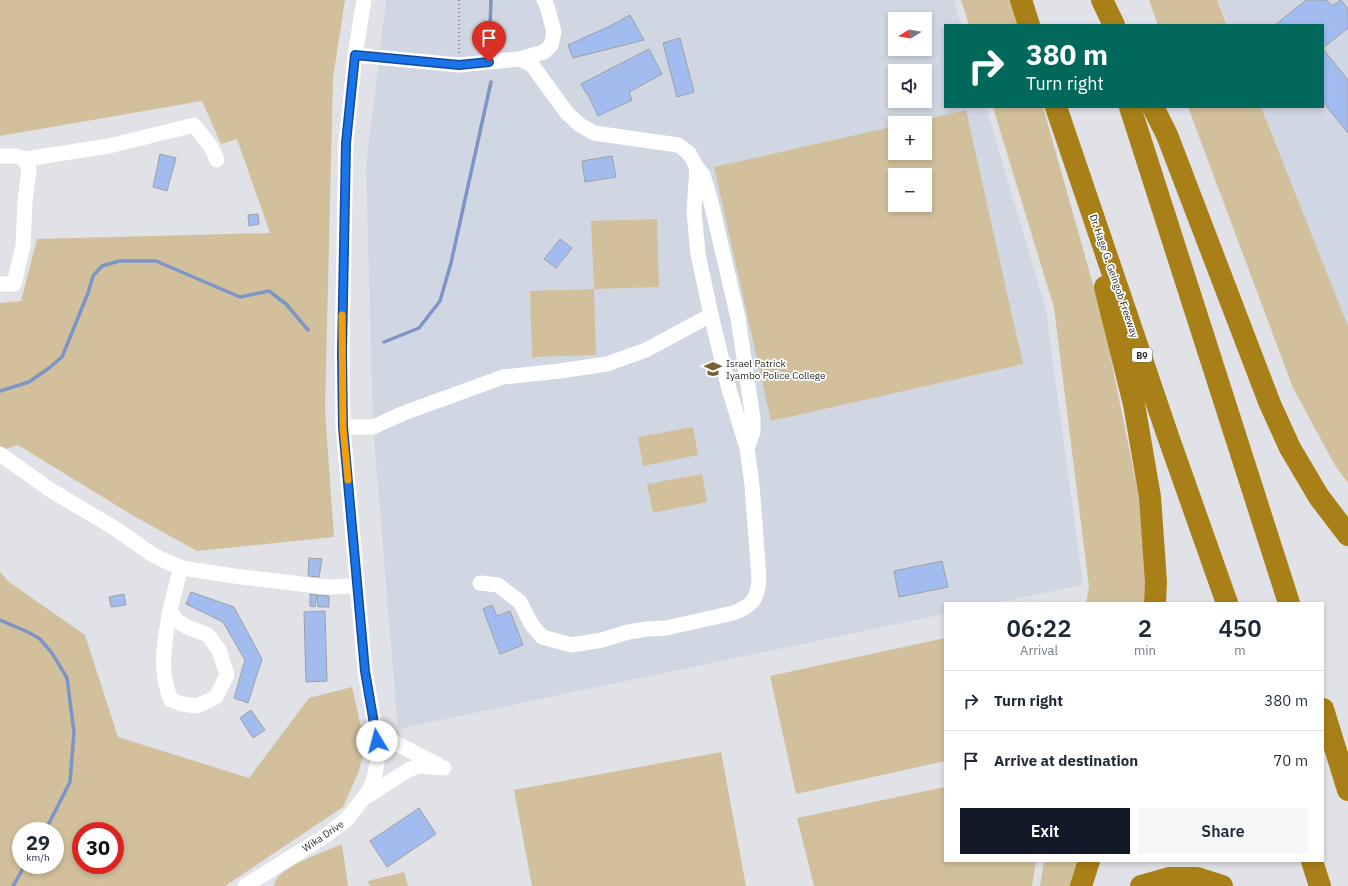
<!DOCTYPE html>
<meta charset="utf-8">
<style>
:root{--surface:#fff;--page:#f6f6f7;--text:#1f2937;--muted:#747a83;--line:#e0e1e3;--accent:#111827}
body{margin:0;font-family:"IBM Plex Sans",sans-serif;background:var(--page);color:var(--text);height:100vh;display:flex;flex-direction:column;font-size:15px;white-space:nowrap}
*{box-sizing:border-box;margin:0}
p{font-size:13px;color:var(--muted)}
.icon{flex:none;width:22px;height:22px;fill:none;stroke:currentColor;stroke-width:2;stroke-linecap:round;stroke-linejoin:round}
.map{position:relative;flex:1;overflow:hidden}
.panel{position:absolute;left:944px;top:602px;width:380px;height:260px;display:flex;flex-direction:column;background:var(--surface);border-radius:0px;box-shadow:0 2px 6px #0003}
.panel>*{flex:none}
.top-card{position:absolute;left:944px;top:24px;width:380px;height:84px;border-radius:0px;box-shadow:0 2px 6px #0003;background:#00695c;color:#fff;overflow:hidden}
.needle{width:26px;rotate:259deg}
.fabs{position:absolute;left:888px;top:12px;display:grid;gap:8px}
.fabs a{display:grid;place-items:center;width:44px;height:44px;border-radius:0px;background:var(--surface);box-shadow:0 2px 6px #0003;font-size:20px}
.speed{position:absolute;left:12px;top:822px;display:flex;gap:8px;font-size:20px;font-weight:700;text-align:center}
.speed>*{display:grid;place-content:center;width:52px;height:52px;border-radius:50%;background:var(--surface);box-shadow:0 2px 6px #0003;line-height:1}
.speed small{font-size:10px;font-weight:400}
.speed .limit{border:6px solid #d22;background:#fff;color:#111}
.pin{position:absolute;display:grid;place-items:center;width:34px;height:34px;color:#fff;margin:-41px -17px;border-radius:50% 50% 50% 0;rotate:-45deg;box-shadow:0 0 4px #0007}
.pin .icon{rotate:45deg}
.me{position:absolute;width:44px;margin:-22px;rotate:352deg;stroke-linejoin:round;filter:drop-shadow(0 0 3px #0008)}
.turn{display:flex;align-items:center;gap:14px;height:84px;padding:0 16px;font-size:18px}
.turn .icon{width:52px;height:52px;stroke-width:2.5}
.turn b{display:block;font-size:28px;line-height:34px}
.eta{display:flex;justify-content:space-evenly;align-items:center;height:68px;text-align:center}
.eta b{font-size:24px;font-weight:600;line-height:28px}
.primary-button{display:flex;gap:8px;margin-top:auto;padding:8px 16px}
.primary-button a{flex:1;height:46px;border-radius:0px;background:var(--accent);color:#fff;font-size:16px;font-weight:600;line-height:46px;text-align:center}
.primary-button a+a{background:var(--page);color:var(--text)}
ul{padding:0;list-style:none}
li{display:flex;align-items:center;gap:12px;height:60px;padding:0 16px;border-top:1px solid var(--line)}
li div{flex:1}
li b{display:block;font-size:15px}
li em{font-style:normal}
.map>svg:first-child{display:block}
</style>
<div class="map">
<svg width="1348" height="886" viewBox="0 0 1348 886">
<rect width="100%" height="100%" fill="#e0e2e7"/>
<g fill="#d1d7e2" fill-rule="evenodd">
<path d="M386,0H954L961,25H945V107H986L1046,310L1083,585L995,603H945V614L398,729L373,427L366,167ZM895,19H925V49H895ZM895,71H925V101H895ZM895,123H925V153H895ZM895,175H925V205H895Z"/>
<polygon points="1218,0 1348,0 1348,326 1261,107 1323,107 1323,25 1228,25"/>
</g>
<g fill="#d2c09c" fill-rule="evenodd">
<polygon points="0,0 345,0 333,78 325,411 334,537 197,551 132,515 18,445 0,451 0,303 21,301 37,239 270,233 237,139 221,144 202,101 0,136"/>
<polygon points="961,0 1011,0 1019,25 969,25"/>
<polygon points="1149,0 1217,0 1227,25 1158,25"/>
<polygon points="993,107 1043,107 1103,320 1145,527 1146,577 1144,603 1086,603 1089,587 1054,308"/>
<polygon points="1188,107 1261,107 1348,326 1348,483 1336,467 1293,388"/>
<path d="M966,110L1023,364L771,421L714,167L895,126V153H925V123H910ZM895,175H925V205H895Z"/>
<polygon points="657,219 659,287 594,289 596,355 532,357 530,291 594,289 591,221"/>
<polygon points="693,427 698,455 643,466 638,437"/>
<polygon points="702,474 707,502 653,513 647,484"/>
<path d="M0,572L9,582L85,635L118,737L249,778L309,698L352,687L365,745L359,771L343,807L225,886H0ZM21,831H55V865H21ZM81,831H115V865H81Z"/>
<polygon points="945,638 945,761 796,794 770,676"/>
<polygon points="721,752 746,886 532,886 514,790"/>
<polygon points="945,787 945,861 1036,861 1032,886 814,886 797,818"/>
<path d="M342,844L348,886H274C276,867 325,852 342,844Z"/>
<polygon points="1044,861 1080,861 1071,886 1040,886"/>
<polygon points="404,872 408,886 369,886 368,881"/>
</g>
<g fill="none" stroke-linecap="round" stroke-linejoin="round">
<g stroke="#7c95c6" stroke-width="3.5">
<polyline points="489,52 491,0"/>
<polyline points="384,342 419,328 440,301 451,263 491,82"/>
<polyline points="0,391 29,382 49,368 62,357 88,293 93,276 102,266 119,261 156,261 240,297 269,291 286,304 308,330"/>
<polyline points="0,620 28,632 40,639 52,653 67,678 74,732 70,782 45,831"/>
<polyline points="13,886 25,865"/>
</g>
</g>
<g fill="#a2bcf0" stroke="#9da0a4">
<polygon points="1306,0 1327,0 1332,6 1341,0 1348,9 1348,28 1323,48 1323,25 1275,25"/>
<polygon points="630,15 644,40 573,58 568,45 610,26"/>
<polygon points="680,38 694,92 677,97 663,43"/>
<polygon points="649,49 662,74 629,92 632,100 598,116 587,92 586,93 581,84"/>
<polygon points="1323,49 1348,80 1348,133 1323,102"/>
<polygon points="160,154 176,158 167,191 153,187"/>
<polygon points="612,156 616,177 585,182 582,161"/>
<polygon points="258,214 259,224 249,226 248,215"/>
<polygon points="560,239 572,248 556,268 544,259"/>
<polygon points="309,558 322,559 319,577 309,576 308,574"/>
<polygon points="942,561 948,587 899,597 894,571"/>
<polygon points="191,592 234,607 262,659 248,703 234,698 245,660 223,622 186,604"/>
<polygon points="124,594 126,605 111,607 109,597"/>
<polygon points="310,594 317,595 315,607 310,606"/>
<polygon points="317,595 329,596 329,607 318,607"/>
<polygon points="492,605 497,616 510,611 523,645 500,654 483,609"/>
<polygon points="325,611 327,681 306,682 304,612"/>
<polygon points="251,710 265,730 253,738 240,718"/>
<polygon points="419,808 436,834 387,867 370,841"/>
</g>
<g fill="none" stroke-linecap="round" stroke-linejoin="round">
<polyline stroke="#8a8b8f" stroke-width="2" stroke-dasharray="1 3" stroke-linecap="butt" points="459,53 459,0"/>
<g stroke="#fff" stroke-width="15">
<polyline points="355,55 459,65 519,59 544,52 551,45 554,32 547,6 544,0"/>
<polyline points="519,59 532,65 567,113 580,125 594,133 678,145 689,153 697,168 703,175 711,202 738,318 753,419 753,432 747,448"/>
<polyline points="0,156 16,156 25,159 29,170 25,202 23,246 14,284 0,284"/>
<polyline points="25,159 109,146 194,125 211,147 217,160"/>
<polyline points="343,427 373,427 404,413 503,377 560,371 607,364 646,350 711,315"/>
<polyline points="0,454 49,489 116,529 150,553 163,560 182,568 234,576 326,587 357,586"/>
<path d="M480,583L498,585L520,602L532,625L542,637L572,645L602,640L628,632L647,629L666,628L733,613C753,606 758,598 759,578L752,485L747,448L729,389L711,315L698,254L694,211L697,168"/>
<path d="M170,610C165,641 158,669 171,700L182,704L197,706L216,697L227,675L219,650L208,635L187,627L177,621L170,610L178,578L182,568"/>
<polyline points="376,733 438,765"/>
<polyline points="366,797 408,770 419,766 444,768"/>
<polyline points="245,886 325,836 347,819 369,791 374,779 377,763 378,750 376,733 365,671 343,427 342,352 346,143 355,55 364,0"/>
</g>
<g stroke="#a97f18" stroke-width="22">
<polyline points="1021,0 1029,25"/>
<polyline points="1102,0 1114,25"/>
<polyline points="1056,107 1169,439 1227,603"/>
<polyline points="1130,107 1289,603"/>
<polyline points="1153,107 1167,135 1270,404 1290,448 1319,497 1348,535"/>
<polyline points="1105,287 1134,404 1150,497 1156,582 1155,603"/>
<polyline points="1323,709 1348,790"/>
<polyline points="1312,861 1320,886"/>
<polyline points="1081,886 1089,861"/>
<polyline points="1141,886 1169,878 1197,878 1222,886"/>
</g>
</g>
<g fill="none" stroke-linecap="round" stroke-linejoin="round">
<g stroke="#114b97" stroke-width="10">
<polyline id="route" points="377,741 365,671 343,427 342,352 346,143 355,55 459,65 489,62"/>
</g>
<use href="#route" stroke="#1a73e8" stroke-width="7"/>
<polyline stroke="#f59e0b" stroke-width="7" points="342,315 343,427 348,480"/>
</g>
<defs>
<g id="university-bare" transform="scale(1.38)"><path d="M0-5L7-2L0 1L-7-2ZM-4 1L0 2.5L4 1V4Q0 6-4 4Z" fill="#796232" stroke="#fff" stroke-width="2.5" paint-order="stroke"/></g>
</defs>
<g fill-rule="evenodd">
<use href="#university-bare" x="713" y="369"/>
</g>
<g text-anchor="middle" dominant-baseline="central" stroke-width="3.5" stroke-linejoin="round" paint-order="stroke">
<rect fill="#fff" stroke="#6b6b6d" stroke-width="1" x="1132" y="348" width="20" height="14" rx="3"/>
<g font-size="9" font-weight="bold" fill="#2b2c2e">
<text x="1142" y="355">B9</text>
</g>
<g font-size="10" fill="#2b2c2e" stroke="#fff">
<text transform="translate(1114 276) rotate(71)">Dr. Hage G. Geingob Freeway</text>
<text transform="translate(323 836) rotate(-34)">Wika Drive</text>
</g>
<g font-size="10" fill="#2b2c2e" stroke="#fff" text-anchor="start">
<text x="726" y="363">Israel Patrick<tspan x="726" dy="12">Iyambo Police College</tspan></text>
</g>
</g>
</svg>
<div class="fabs">
<a><svg class="needle" viewBox="-14 -14 28 28"><path d="M0-13l5 13h-10z" fill="#e53935"/><path d="M0 13l5-13h-10z" fill="#747a83"/></svg></a>
<a><svg class="icon" aria-label="sound" viewBox="0 0 24 24"><path d="M4 9h4l5-4v14l-5-4H4zM17 9q2 3 0 6"/></svg></a>
<a>+</a>
<a>−</a>
</div>
<div class="speed"><div>29<small>km/h</small></div><div class="limit">30</div></div>
<div class="pin" style="left:489px;top:62px;background:#d93025"><svg class="icon" aria-label="arrive" viewBox="0 0 24 24"><path d="M6 21V4h12l-3 4 3 4H6"/></svg></div>
<svg class="me" style="left:377px;top:741px" viewBox="-20 -20 40 40"><circle r="19" fill="#fff"/><path d="M0-13L10 11 0 6-10 11z" fill="#1a73e8"/></svg>
<div class="top-card">
<div class="turn"><svg class="icon" aria-label="right" viewBox="0 0 24 24"><path d="M7 20v-9h11M14 6l5 5-5 5"/></svg><div><b>380 m</b>Turn right</div></div>
</div>
<section class="panel">
<div class="eta">
<div><b>06:22</b><p>Arrival</p></div>
<div><b>2</b><p>min</p></div>
<div><b>450</b><p>m</p></div>
</div>
<ul>
<li><svg class="icon" aria-label="right" viewBox="0 0 24 24"><path d="M7 20v-9h11M14 6l5 5-5 5"/></svg><div><b>Turn right</b></div><em>380 m</em></li>
<li><svg class="icon" aria-label="arrive" viewBox="0 0 24 24"><path d="M6 21V4h12l-3 4 3 4H6"/></svg><div><b>Arrive at destination</b></div><em>70 m</em></li>
</ul>
<div class="primary-button"><a>Exit</a><a>Share</a></div>
</section>
</div>
